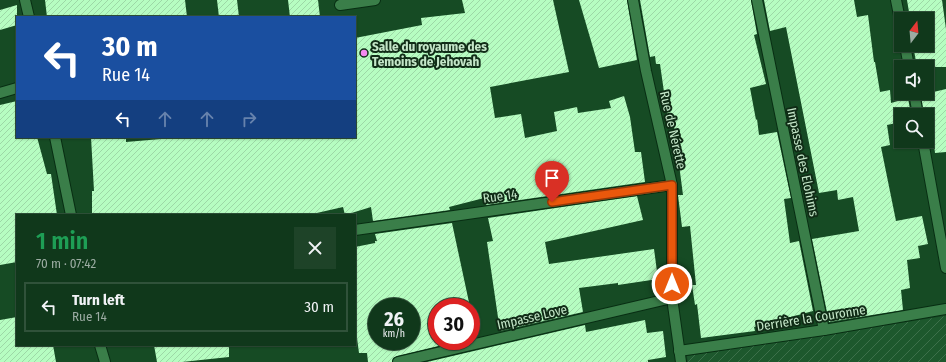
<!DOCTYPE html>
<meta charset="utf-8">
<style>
:root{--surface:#10381b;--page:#1e4328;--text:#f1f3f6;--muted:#9caca3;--line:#30523a}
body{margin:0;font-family:"Fira Sans Condensed",sans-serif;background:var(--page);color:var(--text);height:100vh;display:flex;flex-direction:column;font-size:15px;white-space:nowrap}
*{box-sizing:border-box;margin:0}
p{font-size:13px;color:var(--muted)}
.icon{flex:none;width:22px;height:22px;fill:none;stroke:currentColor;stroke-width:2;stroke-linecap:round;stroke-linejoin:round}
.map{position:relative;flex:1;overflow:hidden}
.panel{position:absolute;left:16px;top:214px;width:340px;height:132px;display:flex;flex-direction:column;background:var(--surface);border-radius:0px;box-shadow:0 1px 3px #0004,0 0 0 1px var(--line)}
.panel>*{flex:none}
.hud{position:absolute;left:16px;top:16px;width:340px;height:122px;border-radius:0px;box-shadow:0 1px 3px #0004,0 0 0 1px var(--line);background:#1a4fa0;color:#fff;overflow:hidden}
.needle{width:26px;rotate:16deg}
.buttons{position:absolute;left:894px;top:12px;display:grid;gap:8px}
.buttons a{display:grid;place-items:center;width:40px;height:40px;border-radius:0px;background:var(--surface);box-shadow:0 1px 3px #0004,0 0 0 1px var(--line);font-size:20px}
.speed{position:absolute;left:368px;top:298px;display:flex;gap:8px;font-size:20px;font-weight:700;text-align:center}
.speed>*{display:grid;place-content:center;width:52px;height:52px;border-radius:50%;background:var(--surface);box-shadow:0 1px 3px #0004,0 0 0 1px var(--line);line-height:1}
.speed small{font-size:10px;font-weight:400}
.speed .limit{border:6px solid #d22;background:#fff;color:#111}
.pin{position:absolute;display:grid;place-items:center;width:34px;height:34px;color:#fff;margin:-41px -17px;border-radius:50% 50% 50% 0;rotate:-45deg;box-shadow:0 0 4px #0007}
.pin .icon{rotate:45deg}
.me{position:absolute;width:44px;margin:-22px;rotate:0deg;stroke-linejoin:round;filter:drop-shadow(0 0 3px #0008)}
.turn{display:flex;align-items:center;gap:14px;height:84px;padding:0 20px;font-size:18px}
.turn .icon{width:52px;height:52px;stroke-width:2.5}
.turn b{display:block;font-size:28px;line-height:34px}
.lanes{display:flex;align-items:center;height:38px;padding:0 20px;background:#0003;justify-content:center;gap:20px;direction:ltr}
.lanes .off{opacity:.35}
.round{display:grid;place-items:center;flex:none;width:42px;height:42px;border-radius:0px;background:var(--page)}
.headline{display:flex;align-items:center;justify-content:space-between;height:68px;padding:0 20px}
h1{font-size:24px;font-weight:600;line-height:30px;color:#1e9e55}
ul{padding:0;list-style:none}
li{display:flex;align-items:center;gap:12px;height:50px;margin:0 8px 6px;padding:0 12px;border:2px solid var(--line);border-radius:0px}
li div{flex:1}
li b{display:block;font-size:15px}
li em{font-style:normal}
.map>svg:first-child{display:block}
</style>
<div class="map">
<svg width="946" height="362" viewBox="0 0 946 362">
<defs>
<pattern id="industrial-furrows" width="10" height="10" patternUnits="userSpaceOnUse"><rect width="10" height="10" fill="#1d582d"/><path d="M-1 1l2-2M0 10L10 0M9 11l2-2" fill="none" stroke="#3c704a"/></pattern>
<pattern id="building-hatch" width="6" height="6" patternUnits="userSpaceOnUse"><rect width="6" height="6" fill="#b6fdc1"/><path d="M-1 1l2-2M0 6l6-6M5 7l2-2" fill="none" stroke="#9dd8a6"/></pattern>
</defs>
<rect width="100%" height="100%" fill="#164b24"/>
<polygon fill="url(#industrial-furrows)" points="946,316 946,362 688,362 687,356"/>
<g fill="url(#building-hatch)" fill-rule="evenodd">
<polygon points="45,0 185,0 187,17 47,17"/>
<polygon points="217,0 237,0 239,17 219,17"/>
<polygon points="288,0 318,0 320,17 290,17"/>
<polygon points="462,0 553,0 569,72 490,87 495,118 521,114 525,138 557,131 554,112 577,107 578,113 611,108 609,101 624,96 630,117 635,152 641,152 645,182 486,205 484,198 449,207 450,210 373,221 371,207 345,215 343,207 308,215 92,215 92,191 94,191 91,137 126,137 126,142 184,137 355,137 355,38 422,25 421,18 465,13"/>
<polygon points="579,0 627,0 637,60 599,68"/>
<polygon points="640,0 751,0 757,34 754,35 766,84 750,88 756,120 757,119 759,135 777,132 791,198 784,199 790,243 799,241 813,311 754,327 755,331 701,338 697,304 695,305 692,285 696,285 690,226 682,227 678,195 683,195 674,126 669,127 660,64 656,64 655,56 650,57"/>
<polygon points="764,0 854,0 857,17 868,15 874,62 875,62 880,92 890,90 891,103 908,98 911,115 901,115 901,122 887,125 890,145 881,147 896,221 922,216 928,244 918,246 920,258 907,260 910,288 901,290 903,310 829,322 812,239 859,231 853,197 838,200 837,190 819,193 786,27 770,31"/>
<polygon points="907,0 942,0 946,29 946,67 917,67 913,45 927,45 927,19 909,19 910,18"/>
<polygon points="17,5 17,25 0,30 0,10"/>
<polygon points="946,89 946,152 935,153 931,117 927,118 927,115 924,115 921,95"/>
<polygon points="17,101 17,137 37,137 47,174 51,174 57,215 17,215 17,262 0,265 0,105"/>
<polygon points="637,196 643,220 545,242 549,264 654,249 658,279 618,285 618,283 579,288 583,312 500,331 487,242 493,241 488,218"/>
<path d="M452,223L470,307H437V341H459L397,356L393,358L392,362H368L367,353H359L355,323V247L375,243V241H377L375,234ZM377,307H411V341H377Z"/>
<polygon points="17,317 17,345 53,345 56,362 0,362 0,320"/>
<polygon points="645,320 647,333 663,331 666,357 648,360 648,362 427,362 585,325 586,332"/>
<polygon points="154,345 229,345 229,357 182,362 157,362"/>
</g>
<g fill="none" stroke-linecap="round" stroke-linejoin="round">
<g stroke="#082e13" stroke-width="12">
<g id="minor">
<polyline points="25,0 29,17"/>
<polyline points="633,0 646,71 672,185 672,298 681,362"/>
<polyline points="757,0 824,330"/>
<polyline points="896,0 901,25"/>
<polyline points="340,5 375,0"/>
<polyline points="905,45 909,67"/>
<polyline points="0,93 17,88"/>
<polyline points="914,93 918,115"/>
<polyline points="55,137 71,215"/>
<polyline points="923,141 946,268"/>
<polyline points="355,230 672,185"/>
<polyline points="100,345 105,362"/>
<polyline points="679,351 824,330 946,309"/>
<polyline points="398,362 672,298"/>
</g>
</g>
<use href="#minor" stroke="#3a7e49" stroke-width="10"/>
</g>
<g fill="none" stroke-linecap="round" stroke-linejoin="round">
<g stroke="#983908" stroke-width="10">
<polyline id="route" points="552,202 672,185 672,284"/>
</g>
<use href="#route" stroke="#ea580c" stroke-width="7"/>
</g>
<circle fill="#f489ef" stroke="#102c16" stroke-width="1.5" cx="364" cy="53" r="4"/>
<g text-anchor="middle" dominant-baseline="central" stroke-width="4" stroke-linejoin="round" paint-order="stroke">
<g font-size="13" font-weight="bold" fill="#c4e6c8" stroke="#102c16" text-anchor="start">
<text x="372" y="46">Salle du royaume des<tspan x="372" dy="15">Temoins de Jehovah</tspan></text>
</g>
<g font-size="13" fill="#c4e6c8" stroke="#102c16">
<text transform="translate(673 130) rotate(77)">Rue de Nérette</text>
<text transform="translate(803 162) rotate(78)">Impasse des Elohims</text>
<text transform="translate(500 196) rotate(-8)">Rue 14</text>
<text transform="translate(532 317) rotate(-13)">Impasse Love</text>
<text transform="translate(811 318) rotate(-9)">Derrière la Couronne</text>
</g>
</g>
</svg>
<div class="buttons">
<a><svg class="needle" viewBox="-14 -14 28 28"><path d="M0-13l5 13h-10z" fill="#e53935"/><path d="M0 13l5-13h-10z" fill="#9caca3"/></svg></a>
<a><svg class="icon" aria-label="sound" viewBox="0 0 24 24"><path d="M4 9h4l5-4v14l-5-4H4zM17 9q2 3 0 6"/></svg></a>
<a><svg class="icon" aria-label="search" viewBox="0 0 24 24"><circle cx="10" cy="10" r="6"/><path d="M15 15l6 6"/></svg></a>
</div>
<div class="speed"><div>26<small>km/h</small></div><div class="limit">30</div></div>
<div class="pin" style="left:552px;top:202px;background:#d93025"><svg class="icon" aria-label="arrive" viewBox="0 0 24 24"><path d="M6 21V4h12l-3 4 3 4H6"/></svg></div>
<svg class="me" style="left:672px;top:284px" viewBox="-20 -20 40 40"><circle r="17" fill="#ea580c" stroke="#fff" stroke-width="3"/><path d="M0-11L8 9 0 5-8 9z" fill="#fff"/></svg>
<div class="hud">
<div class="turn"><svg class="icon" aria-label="left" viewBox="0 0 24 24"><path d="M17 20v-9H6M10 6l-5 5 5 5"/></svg><div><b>30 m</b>Rue 14</div></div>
<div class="lanes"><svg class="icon" aria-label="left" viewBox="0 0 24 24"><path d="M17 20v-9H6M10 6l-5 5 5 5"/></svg><svg class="icon off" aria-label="ahead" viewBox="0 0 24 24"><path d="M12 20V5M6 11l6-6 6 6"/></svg><svg class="icon off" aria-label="ahead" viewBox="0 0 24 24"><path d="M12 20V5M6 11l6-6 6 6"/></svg><svg class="icon off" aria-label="right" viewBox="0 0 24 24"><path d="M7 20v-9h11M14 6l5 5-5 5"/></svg></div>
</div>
<section class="panel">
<div class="headline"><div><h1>1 min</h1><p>70 m · 07:42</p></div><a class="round"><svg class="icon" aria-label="close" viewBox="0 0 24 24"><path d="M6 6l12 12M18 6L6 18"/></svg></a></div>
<ul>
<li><svg class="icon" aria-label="left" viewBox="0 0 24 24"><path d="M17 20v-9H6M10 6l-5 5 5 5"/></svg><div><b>Turn left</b><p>Rue 14</p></div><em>30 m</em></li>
</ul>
</section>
</div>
